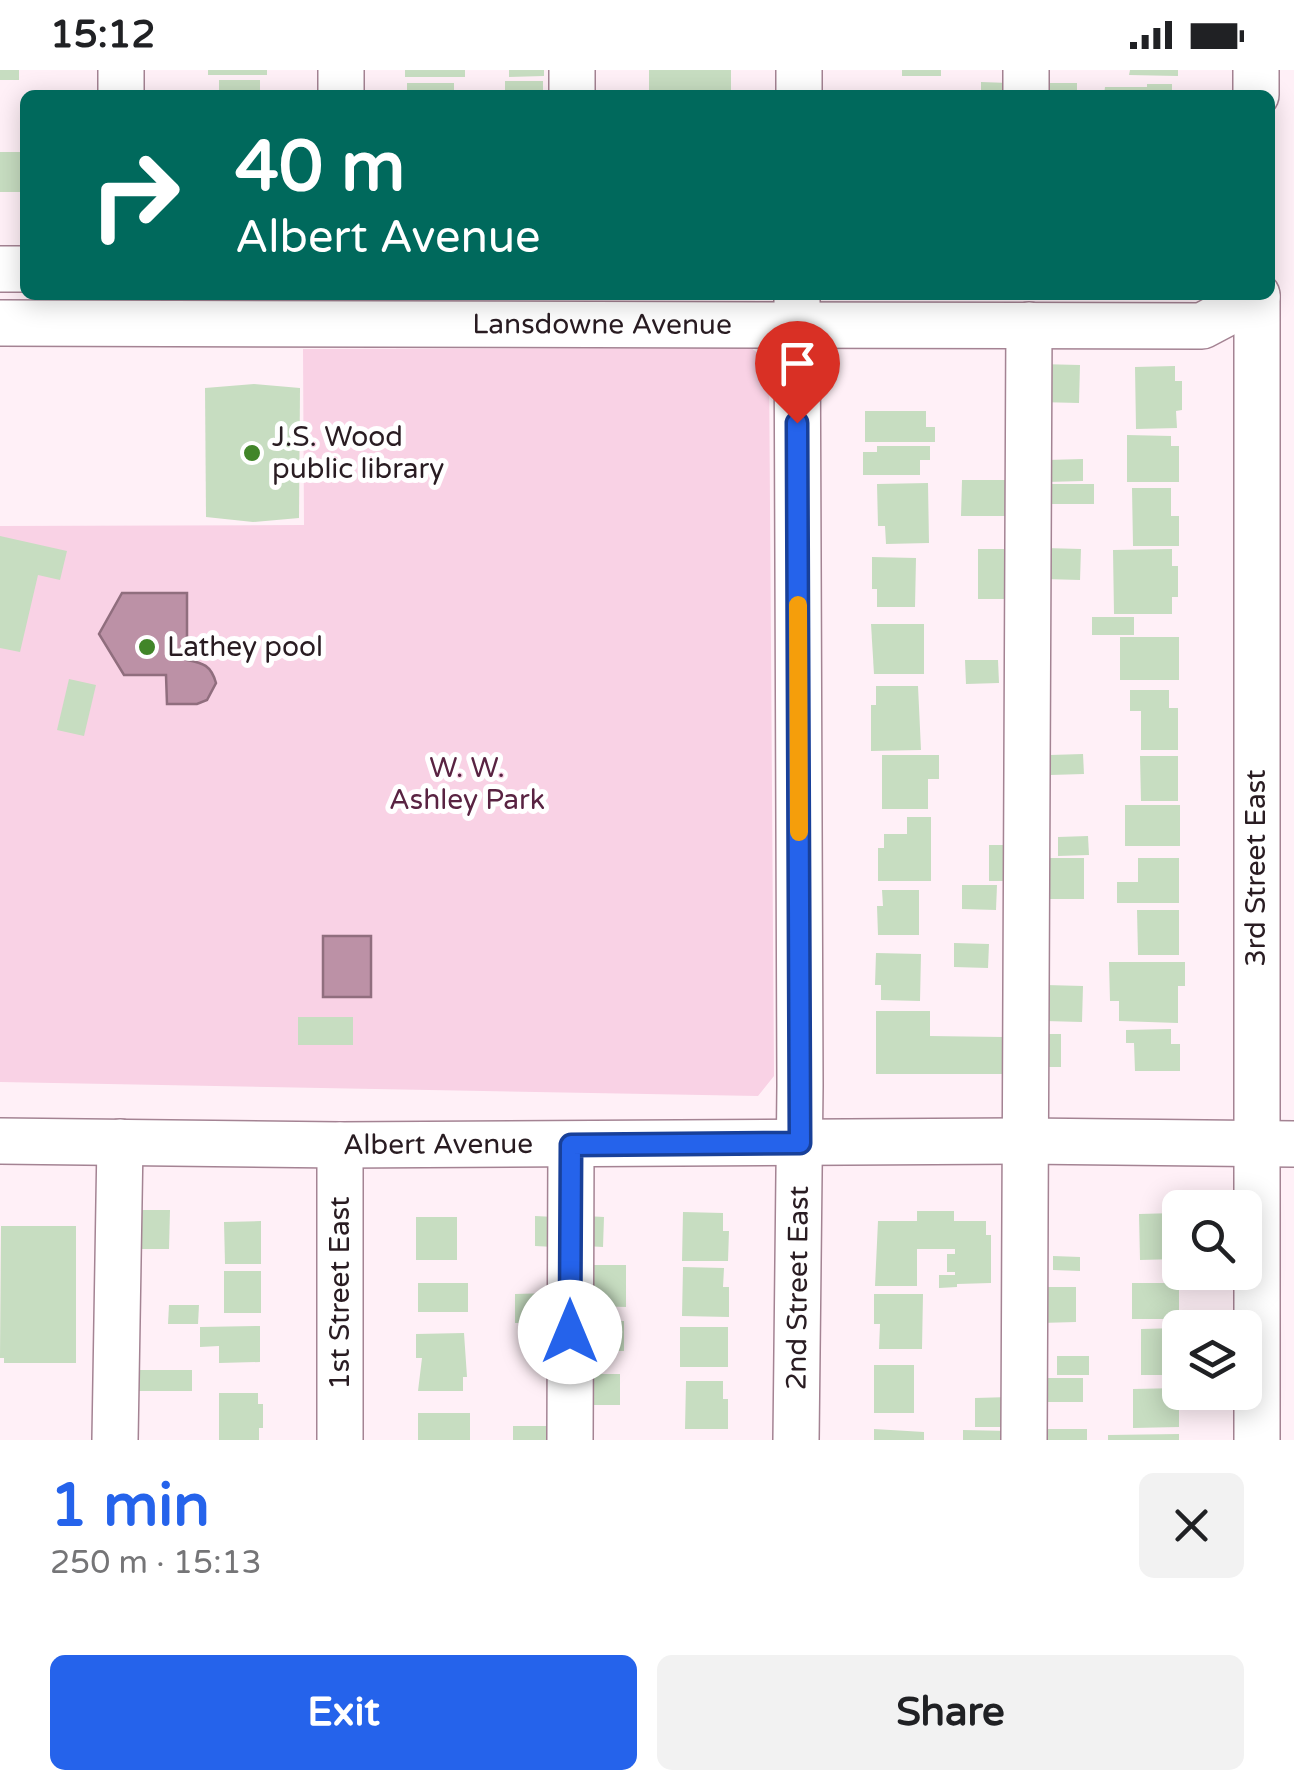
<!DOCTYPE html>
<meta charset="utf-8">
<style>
:root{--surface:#fff;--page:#f2f2f2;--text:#202124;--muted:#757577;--accent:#2563eb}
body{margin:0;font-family:"Varela Round",sans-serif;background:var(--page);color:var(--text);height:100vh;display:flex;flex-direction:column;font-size:38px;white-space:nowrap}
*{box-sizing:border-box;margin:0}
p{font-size:32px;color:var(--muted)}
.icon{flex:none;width:55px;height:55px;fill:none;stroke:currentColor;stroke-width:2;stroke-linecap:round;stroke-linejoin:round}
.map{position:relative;height:1370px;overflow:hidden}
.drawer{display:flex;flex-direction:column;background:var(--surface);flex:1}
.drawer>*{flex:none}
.top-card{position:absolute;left:20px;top:20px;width:1255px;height:210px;border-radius:15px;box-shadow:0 5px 25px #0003;background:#00695c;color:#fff;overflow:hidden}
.buttons{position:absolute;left:1162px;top:1120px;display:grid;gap:20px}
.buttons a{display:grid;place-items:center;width:100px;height:100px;border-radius:15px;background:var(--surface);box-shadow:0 5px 25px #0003;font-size:50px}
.pin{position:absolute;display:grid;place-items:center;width:85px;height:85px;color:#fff;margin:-102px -42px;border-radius:50% 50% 50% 0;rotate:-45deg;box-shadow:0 0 10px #0007}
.pin .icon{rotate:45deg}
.me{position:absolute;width:110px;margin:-55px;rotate:0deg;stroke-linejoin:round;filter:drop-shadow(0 0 8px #0008)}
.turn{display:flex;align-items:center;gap:35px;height:210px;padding:0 50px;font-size:45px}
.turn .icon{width:130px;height:130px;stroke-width:2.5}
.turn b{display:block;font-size:70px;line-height:85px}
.round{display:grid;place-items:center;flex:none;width:105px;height:105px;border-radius:15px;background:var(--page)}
.summary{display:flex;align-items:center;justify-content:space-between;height:170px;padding:0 50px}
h1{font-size:60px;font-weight:800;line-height:75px;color:var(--accent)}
.button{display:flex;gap:20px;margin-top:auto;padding:20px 50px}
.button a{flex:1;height:115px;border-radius:15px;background:var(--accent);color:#fff;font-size:40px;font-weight:800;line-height:115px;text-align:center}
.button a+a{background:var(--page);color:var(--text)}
.status{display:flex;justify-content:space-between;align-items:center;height:70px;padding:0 50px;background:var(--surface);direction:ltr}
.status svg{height:28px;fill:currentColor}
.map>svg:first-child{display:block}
</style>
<div class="status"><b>15:12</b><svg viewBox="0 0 49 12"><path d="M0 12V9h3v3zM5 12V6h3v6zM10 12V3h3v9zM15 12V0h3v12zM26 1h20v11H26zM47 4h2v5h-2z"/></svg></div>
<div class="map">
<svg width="1294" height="1370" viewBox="0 0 1294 1370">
<rect width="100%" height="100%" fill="#fff0f7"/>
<polygon fill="#f9d2e5" points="751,278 769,291 774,1006 758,1026 0,1012 0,456 304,455 303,279"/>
<g fill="#bc91a6" stroke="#906e7e" stroke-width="2.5">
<path d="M122,523H187V590C203,593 211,595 216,613L207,630L197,634H167L166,605H124L99,564Z"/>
<rect x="323" y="866" width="48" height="61"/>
</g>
<g fill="#c7ddc1">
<rect x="0" y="0" width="19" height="10"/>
<rect x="208" y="0" width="59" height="5"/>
<rect x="405" y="0" width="60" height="7"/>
<polygon points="509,0 544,0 544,6 509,7"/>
<rect x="649" y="0" width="82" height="25"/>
<rect x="902" y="0" width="39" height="6"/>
<polygon points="1130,0 1178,0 1178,6 1129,5"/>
<rect x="219" y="10" width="41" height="15"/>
<rect x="505" y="11" width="38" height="14"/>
<polygon points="981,12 1008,13 1008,25 981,25"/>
<rect x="407" y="13" width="47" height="12"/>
<rect x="1043" y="13" width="34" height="12"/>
<polygon points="1147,14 1172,14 1172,25 1104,25 1105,17 1147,17"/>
<polygon points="946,20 946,25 874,25 874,21"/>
<polygon points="0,82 23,82 25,85 23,122 0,122"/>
<polygon points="1039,294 1080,295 1079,333 1038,332"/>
<polygon points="1175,296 1175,311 1182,311 1182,340 1176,341 1177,358 1136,359 1135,297"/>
<polygon points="254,314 300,318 299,448 253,452 206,447 205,318"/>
<polygon points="865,341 926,341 926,357 935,357 935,372 865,372"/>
<polygon points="1127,365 1171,366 1171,376 1179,376 1179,412 1127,412"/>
<polygon points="877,376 930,376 930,390 920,390 920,405 863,405 863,382 877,382"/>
<polygon points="1083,389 1083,411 1047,412 1047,390"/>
<polygon points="962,410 1009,410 1008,446 961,446"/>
<polygon points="928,413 929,473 886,474 885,456 878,456 877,414"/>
<rect x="1047" y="414" width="47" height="20"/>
<polygon points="1132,418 1171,418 1171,446 1179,446 1179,476 1133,476"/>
<polygon points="0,466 67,481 60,510 38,505 20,582 0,578"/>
<polygon points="1045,478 1081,479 1080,510 1045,509"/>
<rect x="978" y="479" width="34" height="50"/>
<polygon points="1172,479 1172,496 1178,496 1178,527 1172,527 1172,544 1114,544 1113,480"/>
<polygon points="872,487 916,488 915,537 877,537 877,519 872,519"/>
<rect x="1092" y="547" width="42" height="18"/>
<polygon points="871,554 924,554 924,604 874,604"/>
<rect x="1120" y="567" width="59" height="43"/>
<polygon points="965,590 998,590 999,613 966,614"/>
<polygon points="69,609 96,615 84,666 57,660"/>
<polygon points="876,616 918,616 921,680 871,681 871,635 876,635"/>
<polygon points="1130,620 1169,620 1169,638 1178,638 1178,680 1141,680 1141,641 1130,641"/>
<polygon points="1083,684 1084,704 1050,705 1050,685"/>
<polygon points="882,685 939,685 939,709 928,709 928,739 882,739"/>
<polygon points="1140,686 1178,686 1178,731 1141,731"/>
<rect x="1125" y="735" width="55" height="41"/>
<polygon points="907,747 931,747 931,811 878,811 878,778 884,778 884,764 907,764"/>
<polygon points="1088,766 1089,785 1058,786 1058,767"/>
<polygon points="989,775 1011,775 1012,811 989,811"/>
<rect x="1047" y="788" width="37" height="41"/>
<polygon points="1138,788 1179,788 1179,833 1117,833 1117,812 1138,812"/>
<polygon points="962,815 997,815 996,840 962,839"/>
<polygon points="882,820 919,820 919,865 878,865 877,836 883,836"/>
<polygon points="1137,840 1179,840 1179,885 1138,885"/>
<polygon points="954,873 989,874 988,898 954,897"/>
<polygon points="876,883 921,884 920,931 881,930 881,915 875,915"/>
<polygon points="1109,892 1185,892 1185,916 1178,916 1178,953 1119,951 1119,931 1110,931"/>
<polygon points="1046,915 1083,916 1082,952 1045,951"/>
<polygon points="876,941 930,941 930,966 1003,967 1003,1004 876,1004"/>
<rect x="298" y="947" width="55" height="28"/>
<polygon points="1171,959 1171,974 1180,974 1180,1001 1135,1001 1134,973 1126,973 1126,960"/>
<rect x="1038" y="964" width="23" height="33"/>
<polygon points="133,1140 170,1140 169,1179 133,1179"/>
<polygon points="917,1141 954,1141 954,1151 986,1151 986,1165 991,1165 991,1213 957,1214 957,1217 939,1218 939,1205 955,1205 955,1202 947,1202 947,1184 955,1184 955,1179 917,1179 917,1216 875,1216 878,1151 917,1151"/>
<polygon points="683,1142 723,1143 723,1161 729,1161 728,1191 682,1191"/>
<polygon points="1176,1143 1177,1189 1140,1190 1139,1144"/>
<polygon points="535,1146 555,1147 554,1177 535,1176"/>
<polygon points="585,1146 604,1147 603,1177 585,1176"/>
<rect x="416" y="1147" width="41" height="43"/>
<polygon points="261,1151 261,1194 225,1194 224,1152"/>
<polygon points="1,1156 76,1156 76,1293 4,1293 4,1288 0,1288"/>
<polygon points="1053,1186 1080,1187 1080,1201 1053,1200"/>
<polygon points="591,1195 626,1195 626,1237 591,1236"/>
<polygon points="683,1197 724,1198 723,1217 729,1217 729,1247 682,1246"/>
<rect x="224" y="1201" width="37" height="42"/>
<rect x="418" y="1213" width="50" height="29"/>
<rect x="1132" y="1213" width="47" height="36"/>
<polygon points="1040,1217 1076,1217 1076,1252 1040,1253"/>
<polygon points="552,1223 552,1253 515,1253 515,1224"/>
<polygon points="874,1224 923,1224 922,1279 879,1279 880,1254 874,1254"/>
<polygon points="169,1235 199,1235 198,1254 168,1254"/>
<rect x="589" y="1251" width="35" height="30"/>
<polygon points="260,1256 260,1292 219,1293 219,1276 200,1277 200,1257"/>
<rect x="680" y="1257" width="48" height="40"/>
<polygon points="1179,1258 1180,1305 1141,1305 1141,1259"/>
<polygon points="464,1263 467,1307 463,1307 463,1321 418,1321 422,1288 416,1288 416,1264"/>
<rect x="1057" y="1286" width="32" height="19"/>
<rect x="874" y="1295" width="40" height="48"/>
<rect x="139" y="1300" width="53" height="21"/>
<rect x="588" y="1304" width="32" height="31"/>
<rect x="1046" y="1308" width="37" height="24"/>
<polygon points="686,1311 723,1311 723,1329 728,1329 728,1359 685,1359"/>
<polygon points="1179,1318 1179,1357 1133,1358 1133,1319"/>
<polygon points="219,1323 258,1323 258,1334 263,1334 263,1358 259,1358 259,1370 219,1370"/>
<polygon points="1010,1327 1010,1357 975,1357 975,1328"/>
<rect x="418" y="1343" width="52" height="27"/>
<rect x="513" y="1356" width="35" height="14"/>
<polygon points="874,1359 924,1362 924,1370 874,1370"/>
<rect x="1040" y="1359" width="47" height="11"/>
<polygon points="963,1360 1008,1361 1008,1370 963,1370"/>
<polygon points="1179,1364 1179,1370 1108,1370 1108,1365"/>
</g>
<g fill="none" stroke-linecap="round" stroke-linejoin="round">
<g stroke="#a48393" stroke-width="48">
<g id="minor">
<polyline points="572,0 572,25"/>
<polyline points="1256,0 1256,25"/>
<polyline points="121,25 121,0"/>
<polyline points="341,25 341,0"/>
<polyline points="799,25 799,0"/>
<polyline points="1026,25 1026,0"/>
<polyline points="0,199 25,199"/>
<polyline points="1257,225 1257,1370"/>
<path id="s1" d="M0,253L1202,256L1257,227"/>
<path id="s2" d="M0,1071L340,1075L1025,1071L1294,1074"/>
<polyline points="115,1370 120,1072"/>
<polyline points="340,1370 340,1075"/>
<polyline points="570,1370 571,1075"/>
<path id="s3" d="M796,1370L800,1016L797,227"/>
<polyline points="1024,1370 1029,255"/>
</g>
</g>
<use href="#minor" stroke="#fff" stroke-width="45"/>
</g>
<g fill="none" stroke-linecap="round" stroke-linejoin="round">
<g stroke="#184099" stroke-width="25">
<polyline id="route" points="570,1262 571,1075 800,1073 797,353"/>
</g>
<use href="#route" stroke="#2563eb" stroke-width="18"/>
<polyline stroke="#f59e0b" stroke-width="18" points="798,535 799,762"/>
</g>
<g fill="#418529" stroke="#fff" stroke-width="4">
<circle cx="252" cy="383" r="10"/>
<circle cx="147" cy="577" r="10"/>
</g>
<g text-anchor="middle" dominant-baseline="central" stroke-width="10" stroke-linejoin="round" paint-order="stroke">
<g font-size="28" fill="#291c22" stroke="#fff">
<text stroke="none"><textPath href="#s1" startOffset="602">Lansdowne Avenue</textPath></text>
<text transform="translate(1256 798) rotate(-90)">3rd Street East</text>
<text stroke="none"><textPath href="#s2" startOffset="438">Albert Avenue</textPath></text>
<text stroke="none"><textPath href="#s3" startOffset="152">2nd Street East</textPath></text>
<text transform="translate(340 1223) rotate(-90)">1st Street East</text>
</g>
<g font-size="28" fill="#291c22" stroke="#fff" text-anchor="start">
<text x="272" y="367">J.S. Wood<tspan x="272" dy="32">public library</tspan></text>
<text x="167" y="577">Lathey pool</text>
</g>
<g font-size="28" fill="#592342" stroke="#fff">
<text x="467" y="698">W. W.<tspan x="467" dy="32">Ashley Park</tspan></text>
</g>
</g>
</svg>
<div class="buttons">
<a><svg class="icon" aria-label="search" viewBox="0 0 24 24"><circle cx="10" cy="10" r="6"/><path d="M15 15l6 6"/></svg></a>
<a><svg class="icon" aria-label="layers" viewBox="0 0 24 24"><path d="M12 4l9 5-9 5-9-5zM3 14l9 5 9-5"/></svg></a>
</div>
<div class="pin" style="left:797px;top:353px;background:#d93025"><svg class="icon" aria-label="arrive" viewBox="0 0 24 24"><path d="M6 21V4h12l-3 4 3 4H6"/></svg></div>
<svg class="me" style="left:570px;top:1262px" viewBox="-20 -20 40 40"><circle r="19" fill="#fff"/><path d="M0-13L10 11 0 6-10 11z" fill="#2563eb"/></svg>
<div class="top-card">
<div class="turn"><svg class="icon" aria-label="right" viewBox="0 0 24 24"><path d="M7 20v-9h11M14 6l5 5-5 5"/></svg><div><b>40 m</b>Albert Avenue</div></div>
</div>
</div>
<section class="drawer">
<div class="summary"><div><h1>1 min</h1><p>250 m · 15:13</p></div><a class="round"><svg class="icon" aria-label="close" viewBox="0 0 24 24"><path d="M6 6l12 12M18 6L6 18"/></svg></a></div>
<div class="button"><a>Exit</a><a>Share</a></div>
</section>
